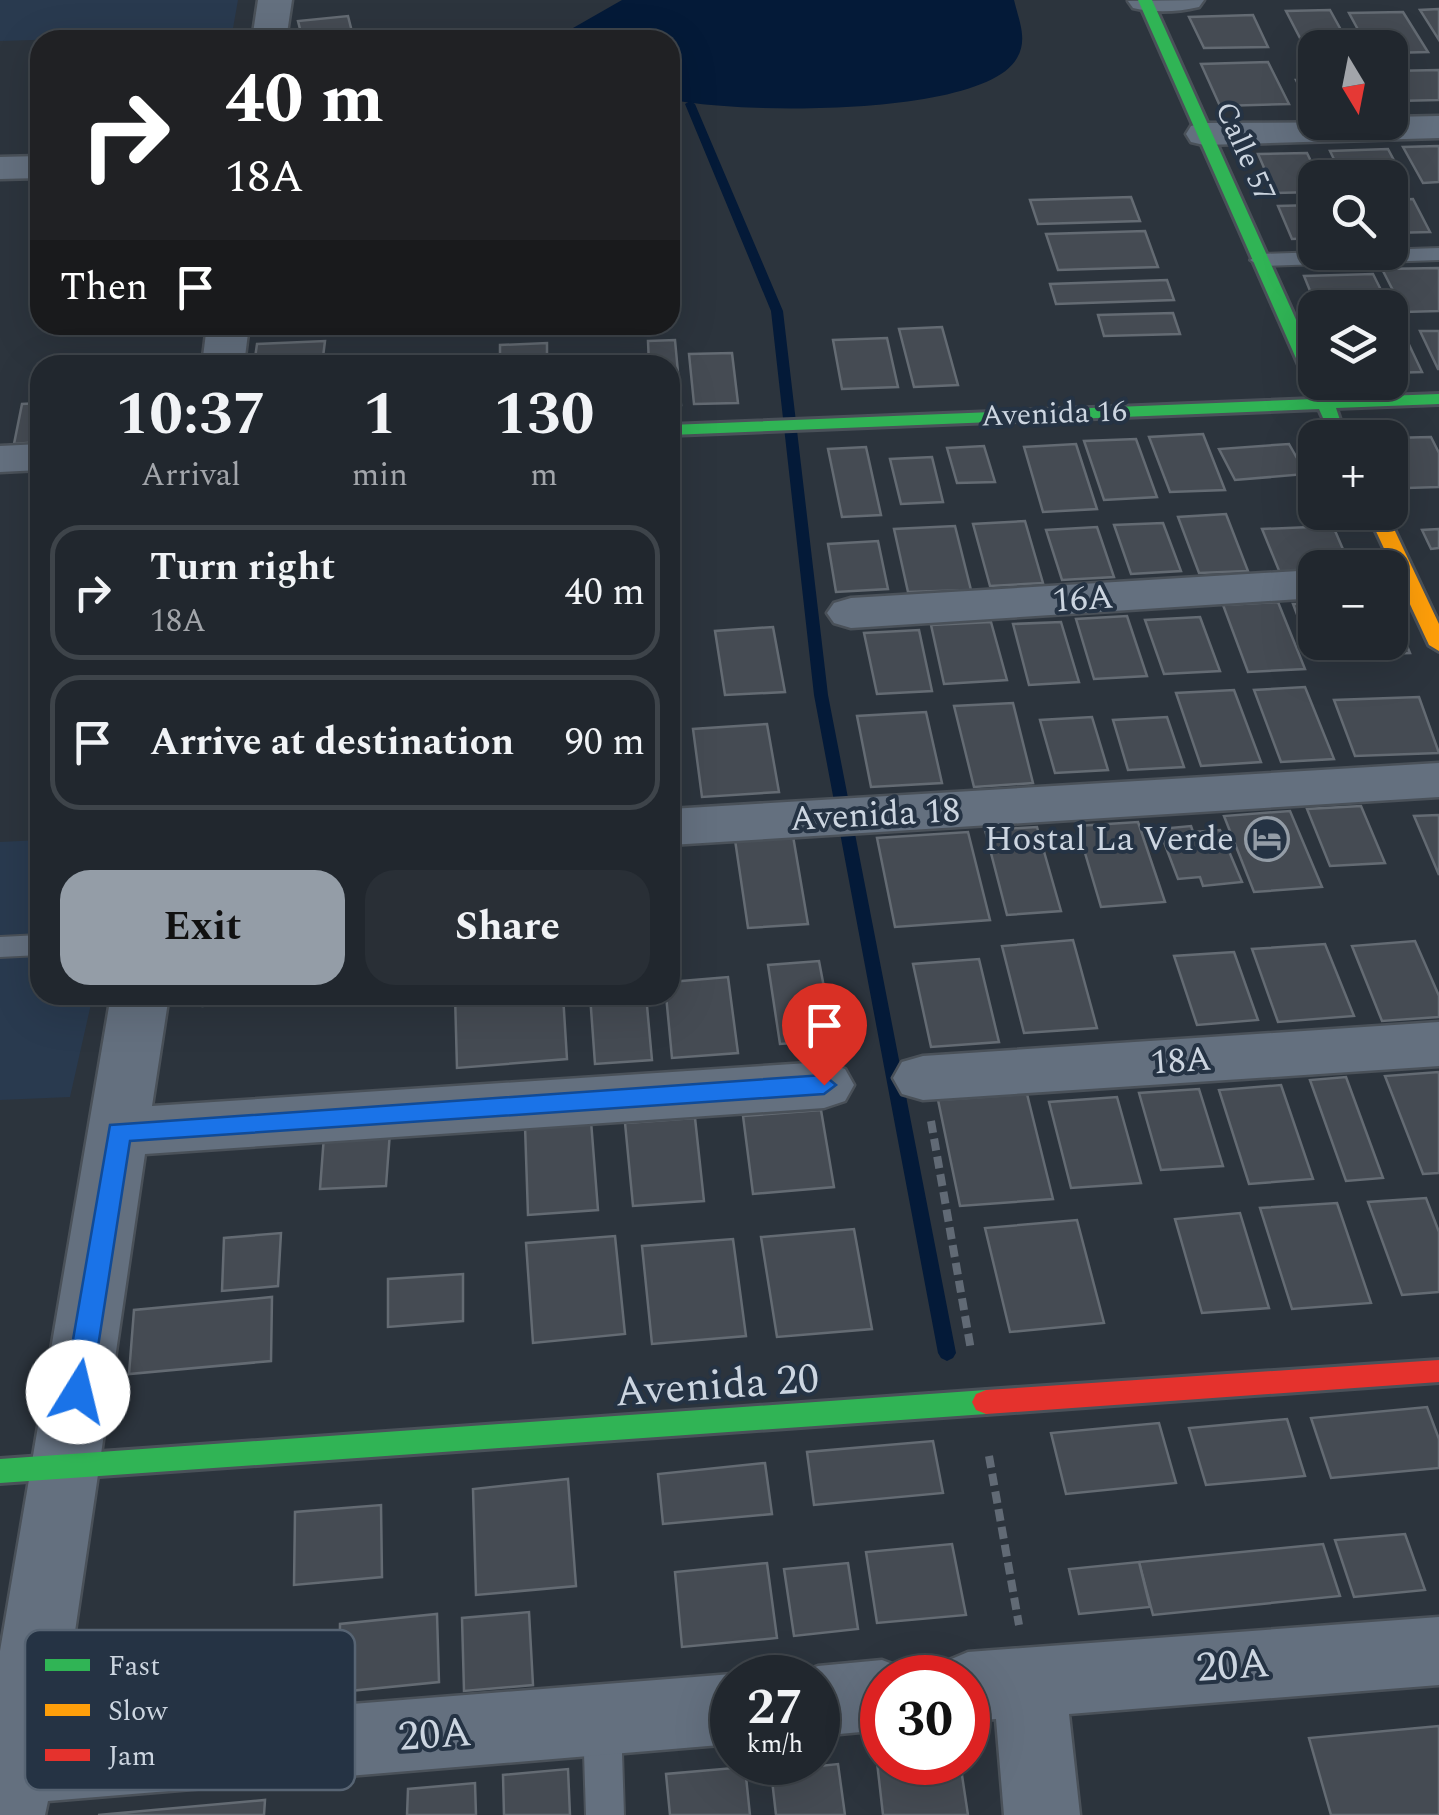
<!DOCTYPE html>
<meta charset="utf-8">
<style>
:root{--surface:#21272e;--page:#292f36;--text:#f1f3f6;--muted:#a2a5aa;--line:#3e444a;--accent:#949da7}
body{margin:0;font-family:Spectral,serif;background:var(--page);color:var(--text);height:100vh;display:flex;flex-direction:column;font-size:38px;white-space:nowrap}
*{box-sizing:border-box;margin:0}
p{font-size:32px;color:var(--muted)}
.icon{flex:none;width:55px;height:55px;fill:none;stroke:currentColor;stroke-width:2;stroke-linecap:round;stroke-linejoin:round}
.map{position:relative;flex:1;overflow:hidden}
.panel{position:absolute;left:30px;top:355px;width:650px;height:650px;display:flex;flex-direction:column;background:var(--surface);border-radius:30px;box-shadow:0 10px 40px #0002,0 0 0 2px var(--line)}
.panel>*{flex:none}
.guide{position:absolute;left:30px;top:30px;width:650px;height:305px;border-radius:30px;box-shadow:0 10px 40px #0002,0 0 0 2px var(--line);background:#202124;color:#fff;overflow:hidden}
.needle{width:65px;rotate:170deg}
.fabs{position:absolute;left:1298px;top:30px;display:grid;gap:20px}
.fabs a{display:grid;place-items:center;width:110px;height:110px;border-radius:20px;background:var(--surface);box-shadow:0 10px 40px #0002,0 0 0 2px var(--line);font-size:50px}
.speed{position:absolute;left:710px;top:1655px;display:flex;gap:20px;font-size:50px;font-weight:700;text-align:center}
.speed>*{display:grid;place-content:center;width:130px;height:130px;border-radius:50%;background:var(--surface);box-shadow:0 10px 40px #0002,0 0 0 2px var(--line);line-height:1}
.speed small{font-size:25px;font-weight:400}
.speed .limit{border:15px solid #d22;background:#fff;color:#111}
.pin{position:absolute;display:grid;place-items:center;width:85px;height:85px;color:#fff;margin:-102px -42px;border-radius:50% 50% 50% 0;rotate:-45deg;box-shadow:0 0 10px #0007}
.pin .icon{rotate:45deg}
.me{position:absolute;width:110px;margin:-55px;rotate:9deg;stroke-linejoin:round;filter:drop-shadow(0 0 8px #0008)}
.turn{display:flex;align-items:center;gap:35px;height:210px;padding:0 30px;font-size:45px}
.turn .icon{width:130px;height:130px;stroke-width:2.5}
.turn b{display:block;font-size:70px;line-height:85px}
.then{display:flex;align-items:center;height:95px;padding:0 30px;background:#0003;gap:20px;font-size:38px}
.eta{display:flex;justify-content:space-evenly;align-items:center;height:170px;text-align:center}
.eta b{font-size:60px;font-weight:700;line-height:70px}
.cta{display:flex;gap:20px;margin-top:auto;padding:20px 30px}
.cta a{flex:1;height:115px;border-radius:30px;background:var(--accent);color:#111;font-size:40px;font-weight:700;line-height:115px;text-align:center}
.cta a+a{background:var(--page);color:var(--text)}
ul{padding:0;list-style:none}
li{display:flex;align-items:center;gap:30px;height:135px;margin:0 20px 15px;padding:0 10px;border:5px solid var(--line);border-radius:30px}
li div{flex:1}
li b{display:block;font-size:38px}
li em{font-style:normal}
.map>svg:first-child{display:block}
</style>
<div class="map">
<svg width="1439" height="1815" viewBox="0 0 1439 1815">
<rect width="100%" height="100%" fill="#2c343d"/>
<g fill="#293a4f">
<polygon points="0,0 238,0 232,34 0,41"/>
<polygon points="40,840 40,995 93,995 70,1097 0,1100 0,842"/>
</g>
<path fill="#041a38" d="M622,0H1014C1019,21 1028,39 1017,58C984,118 731,114 670,99V40H568L573,28Z"/>
<g fill="none" stroke-linecap="round" stroke-linejoin="round">
<polygon fill="#041a38" fill-rule="evenodd" points="690,101 695,104 783,311 828,695 956,1353 953,1358 947,1361 941,1358 938,1353 814,695 771,311 685,104"/>
</g>
<g fill="#454b53" stroke="#646b73" stroke-width="2.5">
<polygon points="1439,9 1439,40 1420,10"/>
<polygon points="1330,10 1346,39 1301,40 1286,11"/>
<polygon points="1403,12 1428,52 1390,53 1390,48 1368,48 1349,13"/>
<polygon points="1253,15 1268,47 1204,48 1189,17"/>
<polygon points="348,16 352,32 302,37 298,21"/>
<polygon points="1268,62 1289,104 1220,106 1201,64"/>
<polygon points="1439,70 1439,100 1396,101 1390,91 1390,71"/>
<polygon points="1296,80 1315,80 1315,103 1308,104"/>
<polygon points="1439,146 1439,182 1423,183 1403,147"/>
<polygon points="1388,149 1406,183 1390,183 1390,178 1343,178 1330,151"/>
<polygon points="1307,153 1319,178 1315,178 1315,192 1275,193 1258,154"/>
<polygon points="1131,197 1140,221 1038,224 1030,200"/>
<polygon points="1413,199 1430,232 1390,233 1390,200"/>
<polygon points="1315,205 1315,238 1292,239 1278,206"/>
<polygon points="1145,231 1158,267 1058,270 1046,234"/>
<polygon points="1439,268 1439,311 1404,312 1382,269"/>
<polygon points="1373,274 1390,308 1317,308 1304,276"/>
<polygon points="1167,280 1174,300 1056,304 1050,284"/>
<polygon points="1173,313 1180,334 1104,336 1098,315"/>
<polygon points="942,327 958,385 914,387 899,329"/>
<polygon points="1420,331 1439,331 1439,369 1438,369"/>
<polygon points="1390,334 1404,334 1422,372 1390,373"/>
<polygon points="887,338 898,387 842,389 833,340"/>
<polygon points="675,340 681,405 670,405 670,365 649,365 648,341"/>
<polygon points="325,341 322,365 254,365 257,344"/>
<polygon points="547,343 547,365 500,365 500,345"/>
<polygon points="732,353 738,403 694,404 689,354"/>
<polygon points="610,356 610,365 565,365 565,357"/>
<polygon points="490,361 490,365 417,365 417,363"/>
<polygon points="40,403 40,442 14,444 22,404"/>
<polygon points="1203,434 1225,490 1170,492 1149,437"/>
<polygon points="1431,437 1439,453 1439,487 1407,488 1390,451 1390,438"/>
<polygon points="1136,439 1157,497 1104,500 1084,441"/>
<polygon points="1076,444 1097,509 1043,512 1024,447"/>
<polygon points="1289,444 1306,474 1235,480 1219,449"/>
<polygon points="984,446 995,482 957,483 947,448"/>
<polygon points="866,447 881,515 842,517 828,449"/>
<polygon points="932,457 943,502 901,504 890,459"/>
<polygon points="1226,514 1248,571 1199,573 1178,517"/>
<polygon points="1025,521 1043,583 990,586 973,524"/>
<polygon points="1163,523 1181,571 1131,574 1114,525"/>
<polygon points="955,526 971,590 908,592 894,529"/>
<polygon points="1333,526 1351,568 1280,573 1262,529"/>
<polygon points="1097,527 1114,577 1062,580 1046,530"/>
<polygon points="1439,529 1439,548 1431,549 1422,530"/>
<polygon points="878,541 888,589 836,592 828,544"/>
<polygon points="1278,602 1305,669 1248,672 1223,605"/>
<polygon points="1293,604 1315,604 1315,642 1390,642 1390,605 1410,653 1313,656"/>
<polygon points="1127,616 1147,676 1094,679 1076,619"/>
<polygon points="1200,617 1220,671 1164,674 1145,620"/>
<polygon points="991,622 1007,680 944,684 931,625"/>
<polygon points="1061,622 1079,682 1029,685 1013,624"/>
<polygon points="773,627 785,692 725,695 715,631"/>
<polygon points="919,630 932,691 877,694 864,633"/>
<polygon points="1305,687 1334,759 1281,762 1254,690"/>
<polygon points="1234,690 1261,762 1201,766 1176,693"/>
<polygon points="1419,697 1439,753 1355,756 1334,700"/>
<polygon points="1013,703 1033,783 974,787 954,706"/>
<polygon points="926,712 942,783 871,787 857,716"/>
<polygon points="1092,717 1108,770 1055,773 1040,720"/>
<polygon points="1167,717 1184,767 1128,770 1113,720"/>
<polygon points="767,724 779,792 702,797 693,729"/>
<polygon points="670,741 672,741 679,797 670,797"/>
<polygon points="1361,806 1385,863 1330,866 1307,809"/>
<polygon points="1290,811 1322,887 1254,892 1224,816"/>
<polygon points="1439,815 1439,875 1414,816"/>
<polygon points="1138,822 1165,902 1101,907 1077,826"/>
<polygon points="1191,826 1193,832 1220,830 1242,882 1203,886 1200,877 1178,879 1159,829"/>
<polygon points="1037,827 1061,911 1007,915 985,830"/>
<polygon points="968,832 990,920 895,927 877,838"/>
<polygon points="793,836 808,924 748,928 735,840"/>
<polygon points="1073,940 1097,1028 1024,1033 1002,946"/>
<polygon points="1415,941 1439,996 1439,1017 1382,1021 1352,946"/>
<polygon points="1325,944 1354,1016 1278,1022 1252,949"/>
<polygon points="1234,952 1258,1020 1197,1025 1174,956"/>
<polygon points="979,959 999,1042 931,1047 913,964"/>
<polygon points="819,961 834,1040 780,1044 768,965"/>
<polygon points="728,977 738,1053 672,1058 666,995 670,995 670,982"/>
<polygon points="204,995 268,995 267,1001 203,1006"/>
<polygon points="455,995 563,995 567,1059 457,1068"/>
<polygon points="590,995 646,995 652,1060 595,1064"/>
<polygon points="1439,1072 1439,1173 1423,1174 1385,1076"/>
<polygon points="1346,1077 1383,1178 1346,1181 1310,1080"/>
<polygon points="1281,1085 1313,1179 1249,1184 1219,1090"/>
<polygon points="1199,1089 1223,1166 1161,1170 1139,1093"/>
<polygon points="1027,1094 1053,1199 960,1206 938,1100"/>
<polygon points="1117,1097 1141,1183 1071,1188 1049,1102"/>
<polygon points="821,1110 834,1187 753,1194 743,1116"/>
<polygon points="695,1118 704,1201 633,1206 625,1123"/>
<polygon points="591,1121 598,1210 528,1215 525,1126"/>
<polygon points="390,1132 386,1186 320,1189 324,1136"/>
<polygon points="1426,1198 1439,1232 1439,1292 1402,1295 1368,1202"/>
<polygon points="1337,1203 1371,1303 1292,1309 1260,1208"/>
<polygon points="1240,1213 1269,1308 1202,1313 1175,1219"/>
<polygon points="1077,1220 1104,1323 1010,1332 985,1228"/>
<polygon points="854,1229 872,1329 777,1337 761,1237"/>
<polygon points="281,1233 278,1286 222,1291 224,1238"/>
<polygon points="615,1236 625,1334 533,1343 526,1243"/>
<polygon points="733,1239 746,1336 652,1344 642,1246"/>
<polygon points="463,1274 463,1321 388,1327 388,1279"/>
<polygon points="272,1297 271,1361 129,1374 134,1310"/>
<polygon points="1427,1407 1439,1439 1439,1468 1331,1478 1311,1418"/>
<polygon points="1287,1419 1305,1476 1206,1485 1189,1428"/>
<polygon points="1159,1423 1176,1483 1066,1494 1051,1433"/>
<polygon points="933,1441 943,1493 814,1505 807,1452"/>
<polygon points="765,1463 772,1514 663,1524 658,1474"/>
<polygon points="568,1479 576,1586 476,1595 473,1489"/>
<polygon points="381,1505 382,1577 294,1585 295,1512"/>
<polygon points="1405,1534 1425,1590 1354,1597 1335,1540"/>
<polygon points="952,1544 966,1615 877,1623 866,1552"/>
<polygon points="1323,1544 1340,1596 1153,1615 1139,1562"/>
<polygon points="1139,1562 1150,1607 1079,1614 1069,1569"/>
<polygon points="767,1563 777,1638 682,1647 675,1572"/>
<polygon points="848,1563 858,1629 794,1636 784,1569"/>
<polygon points="529,1612 533,1685 464,1691 462,1618"/>
<polygon points="437,1614 439,1682 339,1692 340,1624"/>
<polygon points="1439,1726 1439,1815 1331,1815 1309,1738"/>
<polygon points="877,1762 960,1762 968,1815 883,1815"/>
<polygon points="838,1764 845,1815 776,1815 771,1771"/>
<polygon points="745,1767 750,1815 670,1815 666,1774"/>
<polygon points="568,1769 570,1815 504,1815 503,1775"/>
<polygon points="475,1783 476,1815 407,1815 408,1789"/>
<polygon points="265,1800 264,1815 98,1815"/>
</g>
<g fill="none" stroke-linecap="round" stroke-linejoin="round">
<g stroke="#4a5159" stroke-width="4">
<g id="lane">
<polygon points="1439,248 1439,260 1260,266 1250,260 1260,254"/>
<polygon points="40,935 40,955 0,957 0,937"/>
<polygon points="602,1704 615,1709 621,1722 624,1815 586,1815 583,1722 589,1709"/>
</g>
</g>
<g stroke="#4a5159" stroke-width="5">
<g id="street">
<polygon points="258,0 292,0 286,40 252,40"/>
<path d="M1204,0L1199,7C1178,12 1154,13 1133,8L1128,1Z"/>
<polygon points="1439,116 1439,138 1204,145 1191,142 1186,134 1191,126 1204,123 1390,122 1390,117"/>
<polygon points="40,156 40,178 0,179 0,157"/>
<polygon points="207,325 249,325 244,365 202,365"/>
<polygon points="40,444 40,470 0,472 0,446"/>
<polygon points="1315,570 1315,598 851,628 834,623 827,613 834,603 851,598"/>
<polygon points="1439,763 1439,797 670,845 670,809"/>
<polygon points="111,995 169,995 152,1106 824,1062 845,1069 854,1085 845,1101 824,1108 145,1154 61,1727 732,1674 741,1678 732,1678 732,1744 48,1801 45,1815 0,1815 0,1651"/>
<polygon points="1439,1022 1439,1066 923,1100 902,1094 893,1078 902,1062 923,1056"/>
<polygon points="1439,1617 1439,1685 1069,1714 1080,1815 1004,1815 996,1719 968,1721 968,1678 935,1678 942,1663 968,1652"/>
<polygon points="882,1660 908,1670 911,1678 882,1678 882,1730 818,1736 818,1678 792,1676 818,1666"/>
</g>
</g>
<g stroke="#4a5159" stroke-width="6">
<g id="fast">
<polygon points="1138,0 1152,0 1315,362 1315,382 1324,382 1331,398 1439,394 1439,404 1336,408 1346,438 1332,438 1319,409 670,435 670,425 1314,399"/>
<polygon points="986,1390 996,1394 1000,1402 996,1410 986,1414 0,1483 0,1459"/>
</g>
</g>
<g stroke="#4a5159" stroke-width="6">
<polygon id="slow" points="1367,512 1386,512 1439,624 1439,651 1429,645"/>
</g>
<g stroke="#4a5159" stroke-width="6">
<polygon id="jam" points="1439,1360 1439,1382 986,1414 976,1410 972,1402 976,1394 986,1390"/>
</g>
<g stroke="#616a75" stroke-width="8" stroke-dasharray="12 6" stroke-linecap="butt">
<polyline points="931,1121 971,1350"/>
<polyline points="989,1456 1019,1625"/>
</g>
<use href="#lane" fill="#64707f" fill-rule="evenodd"/>
<use href="#street" fill="#64707f" fill-rule="evenodd"/>
<use href="#fast" fill="#30b455" fill-rule="evenodd"/>
<use href="#slow" fill="#ff9f0a" fill-rule="evenodd"/>
<use href="#jam" fill="#e5322d" fill-rule="evenodd"/>
</g>
<polygon fill="#1a73e8" stroke="#114b97" stroke-width="2.5" points="824,1075 836,1085 824,1094 130,1141 91,1392 87,1401 68,1401 64,1392 110,1125"/>
<defs>
<g id="hotel-ring" transform="scale(2.25)"><circle r="9.5" fill="#253344" stroke="#949da7" stroke-width="1.5"/><path d="M-6-4.5h1.5V1H6V5H4.5V3h-9V5H-6ZM-4 0a1.8 1.8 0 1 1 3.6 0ZM.5 0V-2.5h3Q6-2.5 6 0Z" fill="#949da7"/></g>
</defs>
<g fill-rule="evenodd">
<use href="#hotel-ring" x="1267" y="839"/>
</g>
<g text-anchor="middle" dominant-baseline="central" stroke-width="8" stroke-linejoin="round" paint-order="stroke">
<g font-size="30" fill="#ccd5e0" stroke="#253344">
<text transform="translate(1245 152) rotate(66)">Calle 57</text>
<text transform="translate(1054 414) rotate(-2)">Avenida 16</text>
</g>
<g font-size="35" fill="#ccd5e0" stroke="#253344">
<text transform="translate(1083 599) rotate(-4)">16A</text>
<text transform="translate(875 815) rotate(-3)">Avenida 18</text>
<text transform="translate(1181 1061) rotate(-4)">18A</text>
</g>
<g font-size="35" fill="#ccd5e0" stroke="#253344" text-anchor="end">
<text x="1234" y="839">Hostal La Verde</text>
</g>
<g font-size="42" fill="#ccd5e0" stroke="#253344">
<text transform="translate(717 1386) rotate(-4)">Avenida 20</text>
<text transform="translate(1233 1666) rotate(-4)">20A</text>
<text transform="translate(435 1735) rotate(-4)">20A</text>
</g>
</g>
<rect x="25" y="1630" width="330" height="160" rx="15" fill="#253344" stroke="#576473" stroke-width="2.5"/>
<rect x="45" y="1659" width="45" height="12" fill="#30b455"/>
<rect x="45" y="1704" width="45" height="12" fill="#ff9f0a"/>
<rect x="45" y="1749" width="45" height="12" fill="#e5322d"/>
<g font-size="28" fill="#ccd5e0">
<text x="108" y="1675">Fast</text>
<text x="108" y="1720">Slow</text>
<text x="108" y="1765">Jam</text>
</g>
</svg>
<div class="fabs">
<a><svg class="needle" viewBox="-14 -14 28 28"><path d="M0-13l5 13h-10z" fill="#e53935"/><path d="M0 13l5-13h-10z" fill="#a2a5aa"/></svg></a>
<a><svg class="icon" aria-label="search" viewBox="0 0 24 24"><circle cx="10" cy="10" r="6"/><path d="M15 15l6 6"/></svg></a>
<a><svg class="icon" aria-label="layers" viewBox="0 0 24 24"><path d="M12 4l9 5-9 5-9-5zM3 14l9 5 9-5"/></svg></a>
<a>+</a>
<a>−</a>
</div>
<div class="speed"><div>27<small>km/h</small></div><div class="limit">30</div></div>
<div class="pin" style="left:824px;top:1085px;background:#d93025"><svg class="icon" aria-label="arrive" viewBox="0 0 24 24"><path d="M6 21V4h12l-3 4 3 4H6"/></svg></div>
<svg class="me" style="left:78px;top:1392px" viewBox="-20 -20 40 40"><circle r="19" fill="#fff"/><path d="M0-13L10 11 0 6-10 11z" fill="#1a73e8"/></svg>
<div class="guide">
<div class="turn"><svg class="icon" aria-label="right" viewBox="0 0 24 24"><path d="M7 20v-9h11M14 6l5 5-5 5"/></svg><div><b>40 m</b>18A</div></div>
<div class="then">Then<svg class="icon" aria-label="arrive" viewBox="0 0 24 24"><path d="M6 21V4h12l-3 4 3 4H6"/></svg></div>
</div>
<section class="panel">
<div class="eta">
<div><b>10:37</b><p>Arrival</p></div>
<div><b>1</b><p>min</p></div>
<div><b>130</b><p>m</p></div>
</div>
<ul>
<li><svg class="icon" aria-label="right" viewBox="0 0 24 24"><path d="M7 20v-9h11M14 6l5 5-5 5"/></svg><div><b>Turn right</b><p>18A</p></div><em>40 m</em></li>
<li><svg class="icon" aria-label="arrive" viewBox="0 0 24 24"><path d="M6 21V4h12l-3 4 3 4H6"/></svg><div><b>Arrive at destination</b></div><em>90 m</em></li>
</ul>
<div class="cta"><a>Exit</a><a>Share</a></div>
</section>
</div>
